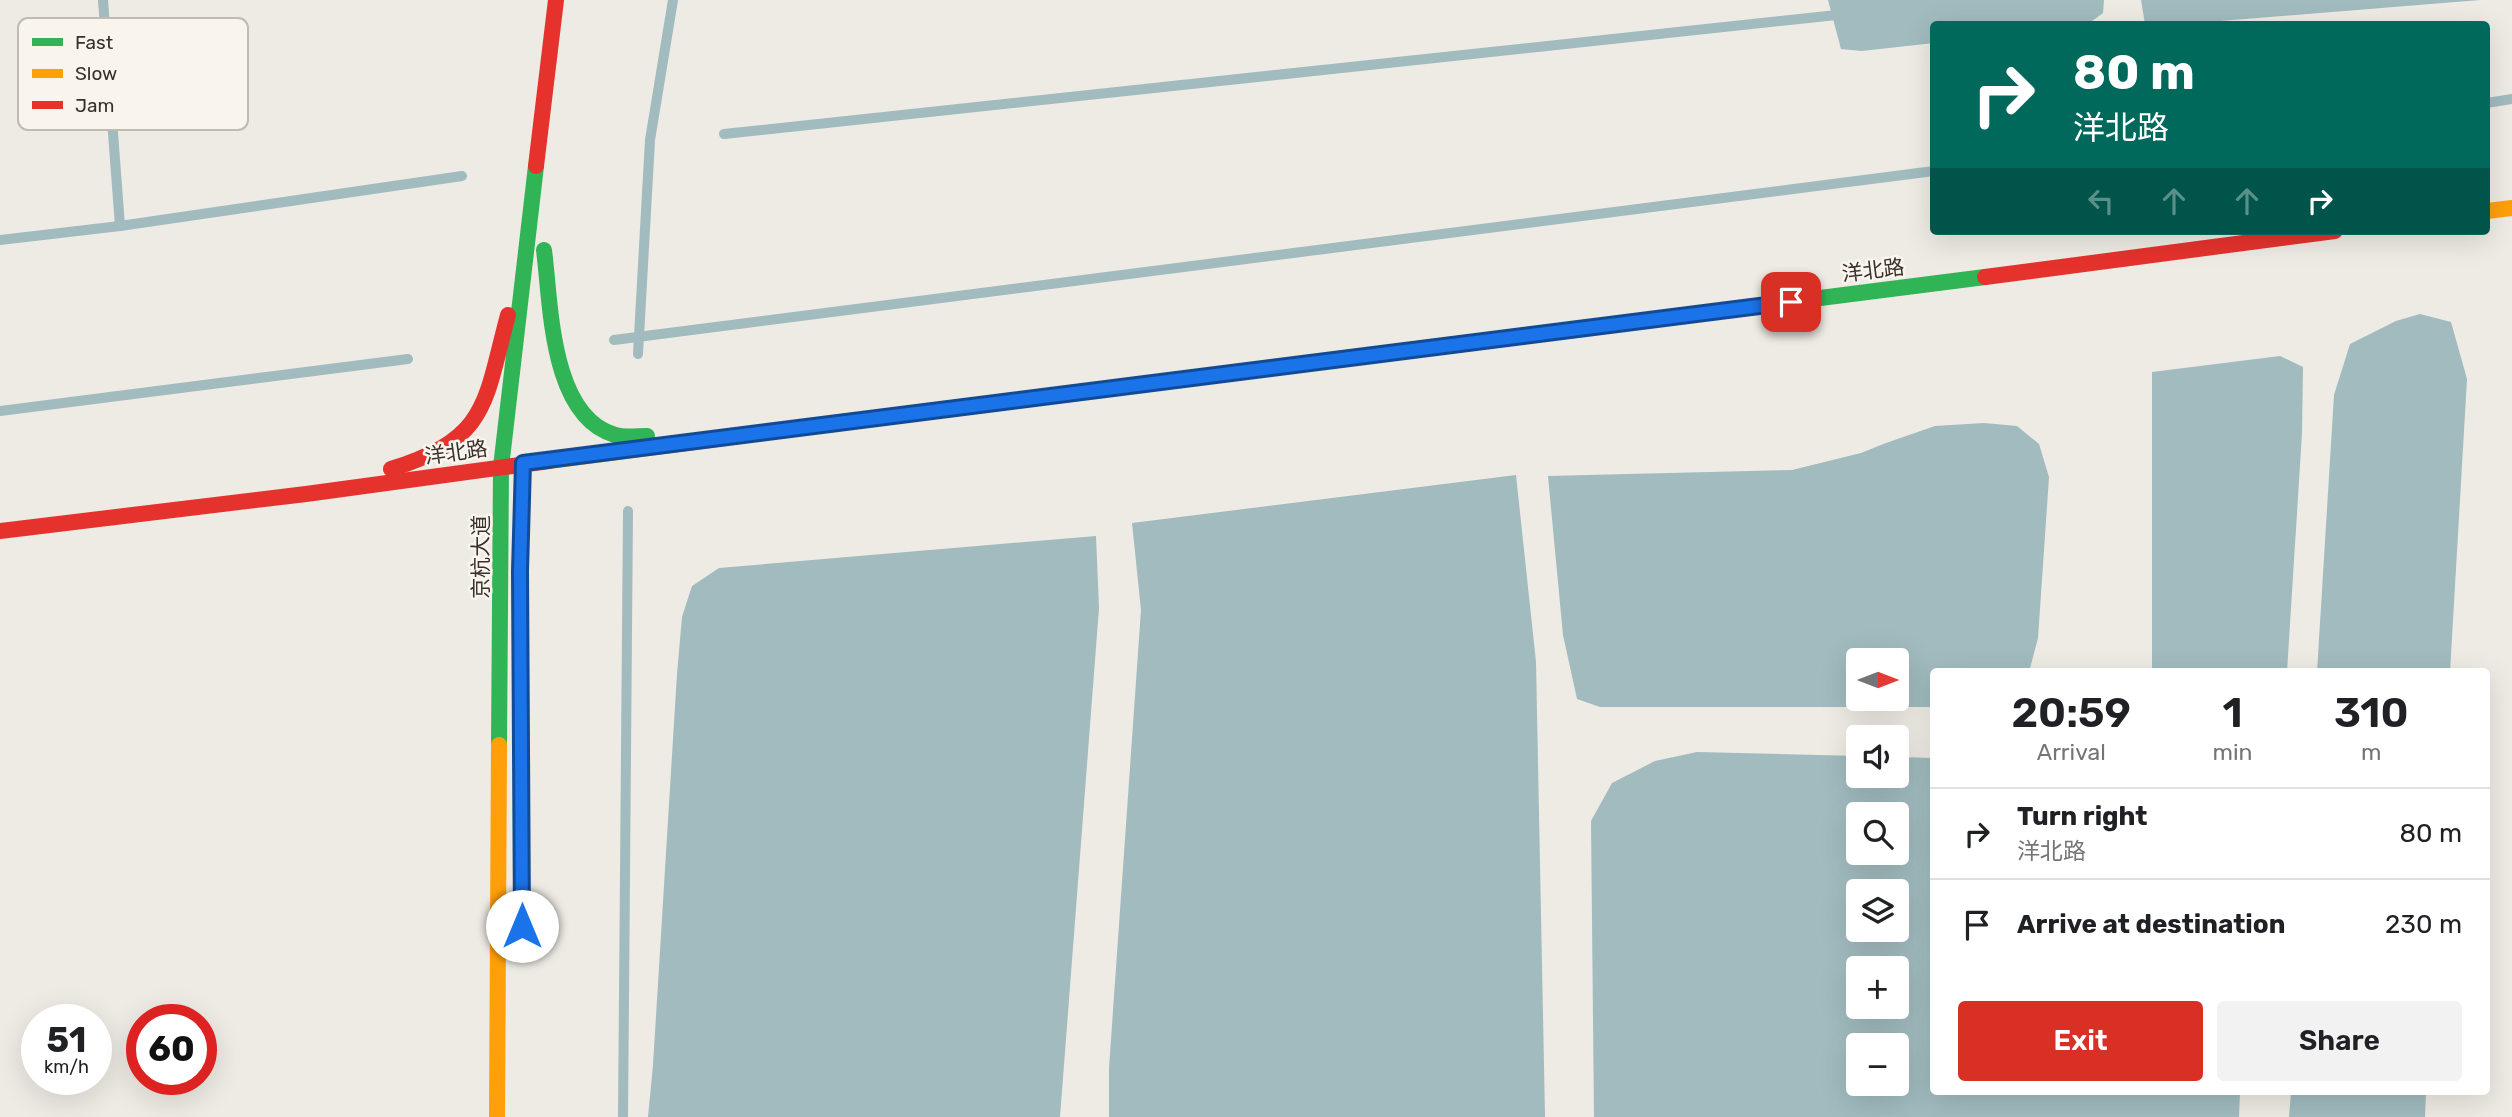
<!DOCTYPE html>
<meta charset="utf-8">
<style>
:root{--surface:#fff;--page:#f2f2f2;--text:#202124;--muted:#757577;--line:#e0e0e0;--accent:#d93025}
body{margin:0;font-family:Rubik,"Noto Sans SC",sans-serif;background:var(--page);color:var(--text);height:100vh;display:flex;flex-direction:column;font-size:26px;white-space:nowrap}
*{box-sizing:border-box;margin:0}
p{font-size:23px;color:var(--muted)}
.icon{flex:none;width:38px;height:38px;fill:none;stroke:currentColor;stroke-width:2;stroke-linecap:round;stroke-linejoin:round}
.map{position:relative;flex:1;overflow:hidden}
.sheet{position:absolute;left:1930px;top:668px;width:560px;height:427px;display:flex;flex-direction:column;background:var(--surface);border-radius:7px;box-shadow:0 7px 28px #0002}
.sheet>*{flex:none}
.guide{position:absolute;left:1930px;top:21px;width:560px;height:214px;border-radius:7px;box-shadow:0 7px 28px #0002;background:#00695c;color:#fff;overflow:hidden}
.needle{width:46px;rotate:90deg}
.tools{position:absolute;left:1846px;top:648px;display:grid;gap:14px}
.tools a{display:grid;place-items:center;width:63px;height:63px;border-radius:7px;background:var(--surface);box-shadow:0 7px 28px #0002;font-size:35px}
.speed{position:absolute;left:21px;top:1004px;display:flex;gap:14px;font-size:35px;font-weight:700;text-align:center}
.speed>*{display:grid;place-content:center;width:91px;height:91px;border-radius:50%;background:var(--surface);box-shadow:0 7px 28px #0002;line-height:1}
.speed small{font-size:18px;font-weight:400}
.speed .limit{border:10px solid #d22;background:#fff;color:#111}
.pin{position:absolute;display:grid;place-items:center;width:60px;height:60px;color:#fff;margin:-30px;border-radius:14px;box-shadow:0 4px 10px #0006}
.me{position:absolute;width:77px;margin:-38px;rotate:0deg;stroke-linejoin:round;filter:drop-shadow(0 0 5px #0008)}
.turn{display:flex;align-items:center;gap:24px;height:147px;padding:0 28px;font-size:32px}
.turn .icon{width:91px;height:91px;stroke-width:2.5}
.turn b{display:block;font-size:49px;line-height:60px}
.lanes{display:flex;align-items:center;height:66px;padding:0 28px;background:#0003;justify-content:center;gap:35px;direction:ltr}
.lanes .off{opacity:.35}
.eta{display:flex;justify-content:space-evenly;align-items:center;height:119px;text-align:center}
.eta b{font-size:42px;font-weight:600;line-height:49px}
.primary-button{display:flex;gap:14px;margin-top:auto;padding:14px 28px}
.primary-button a{flex:1;height:80px;border-radius:7px;background:var(--accent);color:#fff;font-size:28px;font-weight:600;line-height:80px;text-align:center}
.primary-button a+a{background:var(--page);color:var(--text)}
ul{padding:0;list-style:none}
li{display:flex;align-items:center;gap:21px;height:91px;padding:0 28px;border-top:2px solid var(--line)}
li div{flex:1}
li b{display:block;font-size:26px}
li em{font-style:normal}
.map>svg:first-child{display:block}
</style>
<div class="map">
<svg width="2512" height="1117" viewBox="0 0 2512 1117">
<rect width="100%" height="100%" fill="#eeeae4"/>
<g fill="#a1bbbe" fill-rule="evenodd">
<polygon points="1828,0 2104,0 2103,13 2088,24 1934,24 1934,43 1862,51 1841,49"/>
<polygon points="2141,0 2480,0 2184,24 2145,24"/>
<polygon points="2420,314 2451,322 2467,379 2450,672 2317,672 2334,395 2350,344 2396,321"/>
<polygon points="2280,356 2303,367 2302,433 2287,672 2152,672 2152,372"/>
<path d="M1984,423L2017,426L2039,444L2049,477L2038,638L2029,672H1934V707H1600L1577,699L1563,635L1548,476L1792,470L1861,453L1886,443L1935,426ZM1858,660H1897V698H1858Z"/>
<polygon points="1516,475 1536,662 1545,1117 1109,1117 1109,1068 1141,610 1132,523"/>
<polygon points="1096,536 1099,608 1060,1117 648,1117 653,1065 677,674 682,617 692,586 719,568"/>
<path d="M1697,752L1858,756V775H1897V757L1934,758V1092H2240L2239,1117H1594L1591,821L1612,783L1655,761ZM1858,814H1897V852H1858ZM1858,891H1897V929H1858ZM1858,968H1897V1006H1858ZM1858,1045H1897V1083H1858Z"/>
<polygon points="2291,1092 2426,1092 2425,1117 2289,1117"/>
</g>
<g fill="none" stroke-linecap="round" stroke-linejoin="round">
<g stroke="#a1bbbe" stroke-width="10">
<polyline points="103,0 120,226"/>
<polyline points="2487,103 2512,99"/>
<polyline points="724,134 1846,14"/>
<polyline points="0,240 120,226 462,176"/>
<polyline points="614,340 1934,171"/>
<polyline points="638,354 650,140 673,0"/>
<polyline points="0,411 408,359"/>
<polyline points="623,1117 628,511"/>
</g>
<g stroke="#30b455" stroke-width="16">
<path d="M544,250C551,304 550,416 615,435C625,438 637,436 647,436"/>
<polyline points="1529,335 1985,277"/>
<polyline points="499,745 501,467 536,166"/>
</g>
<g stroke="#ff9f0a" stroke-width="16">
<polyline points="2487,211 2512,208"/>
<polyline points="549,461 1033,398"/>
<polyline points="497,1117 499,745"/>
</g>
<g stroke="#e5322d" stroke-width="16">
<polyline points="536,166 556,0"/>
<polyline points="1985,277 2335,231"/>
<polyline points="1033,398 1529,335"/>
<path d="M391,469C489,438 484,404 508,315"/>
<polyline points="0,531 306,494 549,461"/>
</g>
</g>
<g fill="none" stroke-linecap="round" stroke-linejoin="round">
<g stroke="#114b97" stroke-width="18">
<polyline id="route" points="522,926 520,571 523,463 1791,302"/>
</g>
<use href="#route" stroke="#1a73e8" stroke-width="12"/>
</g>
<g text-anchor="middle" dominant-baseline="central" stroke-width="5" stroke-linejoin="round" paint-order="stroke">
<g font-size="21" fill="#38302b" stroke="#f9f5ec">
<text transform="translate(1873 270) rotate(-7)">洋北路</text>
<text transform="translate(456 452) rotate(-8)">洋北路</text>
<text transform="translate(480 557) rotate(-90)">京杭大道</text>
</g>
</g>
<rect x="18" y="18" width="230" height="112" rx="10" fill="#f9f5ec" stroke="#bfbab2" stroke-width="2"/>
<rect x="32" y="38" width="31" height="8" fill="#30b455"/>
<rect x="32" y="69" width="31" height="9" fill="#ff9f0a"/>
<rect x="32" y="101" width="31" height="8" fill="#e5322d"/>
<g font-size="19" fill="#38302b">
<text x="75" y="49">Fast</text>
<text x="75" y="80">Slow</text>
<text x="75" y="112">Jam</text>
</g>
</svg>
<div class="tools">
<a><svg class="needle" viewBox="-14 -14 28 28"><path d="M0-13l5 13h-10z" fill="#e53935"/><path d="M0 13l5-13h-10z" fill="#757577"/></svg></a>
<a><svg class="icon" aria-label="sound" viewBox="0 0 24 24"><path d="M4 9h4l5-4v14l-5-4H4zM17 9q2 3 0 6"/></svg></a>
<a><svg class="icon" aria-label="search" viewBox="0 0 24 24"><circle cx="10" cy="10" r="6"/><path d="M15 15l6 6"/></svg></a>
<a><svg class="icon" aria-label="layers" viewBox="0 0 24 24"><path d="M12 4l9 5-9 5-9-5zM3 14l9 5 9-5"/></svg></a>
<a>+</a>
<a>−</a>
</div>
<div class="speed"><div>51<small>km/h</small></div><div class="limit">60</div></div>
<div class="pin" style="left:1791px;top:302px;background:#d93025"><svg class="icon" aria-label="arrive" viewBox="0 0 24 24"><path d="M6 21V4h12l-3 4 3 4H6"/></svg></div>
<svg class="me" style="left:522px;top:926px" viewBox="-20 -20 40 40"><circle r="19" fill="#fff"/><path d="M0-13L10 11 0 6-10 11z" fill="#1a73e8"/></svg>
<div class="guide">
<div class="turn"><svg class="icon" aria-label="right" viewBox="0 0 24 24"><path d="M7 20v-9h11M14 6l5 5-5 5"/></svg><div><b>80 m</b>洋北路</div></div>
<div class="lanes"><svg class="icon off" aria-label="left" viewBox="0 0 24 24"><path d="M17 20v-9H6M10 6l-5 5 5 5"/></svg><svg class="icon off" aria-label="ahead" viewBox="0 0 24 24"><path d="M12 20V5M6 11l6-6 6 6"/></svg><svg class="icon off" aria-label="ahead" viewBox="0 0 24 24"><path d="M12 20V5M6 11l6-6 6 6"/></svg><svg class="icon" aria-label="right" viewBox="0 0 24 24"><path d="M7 20v-9h11M14 6l5 5-5 5"/></svg></div>
</div>
<section class="sheet">
<div class="eta">
<div><b>20:59</b><p>Arrival</p></div>
<div><b>1</b><p>min</p></div>
<div><b>310</b><p>m</p></div>
</div>
<ul>
<li><svg class="icon" aria-label="right" viewBox="0 0 24 24"><path d="M7 20v-9h11M14 6l5 5-5 5"/></svg><div><b>Turn right</b><p>洋北路</p></div><em>80 m</em></li>
<li><svg class="icon" aria-label="arrive" viewBox="0 0 24 24"><path d="M6 21V4h12l-3 4 3 4H6"/></svg><div><b>Arrive at destination</b></div><em>230 m</em></li>
</ul>
<div class="primary-button"><a>Exit</a><a>Share</a></div>
</section>
</div>
